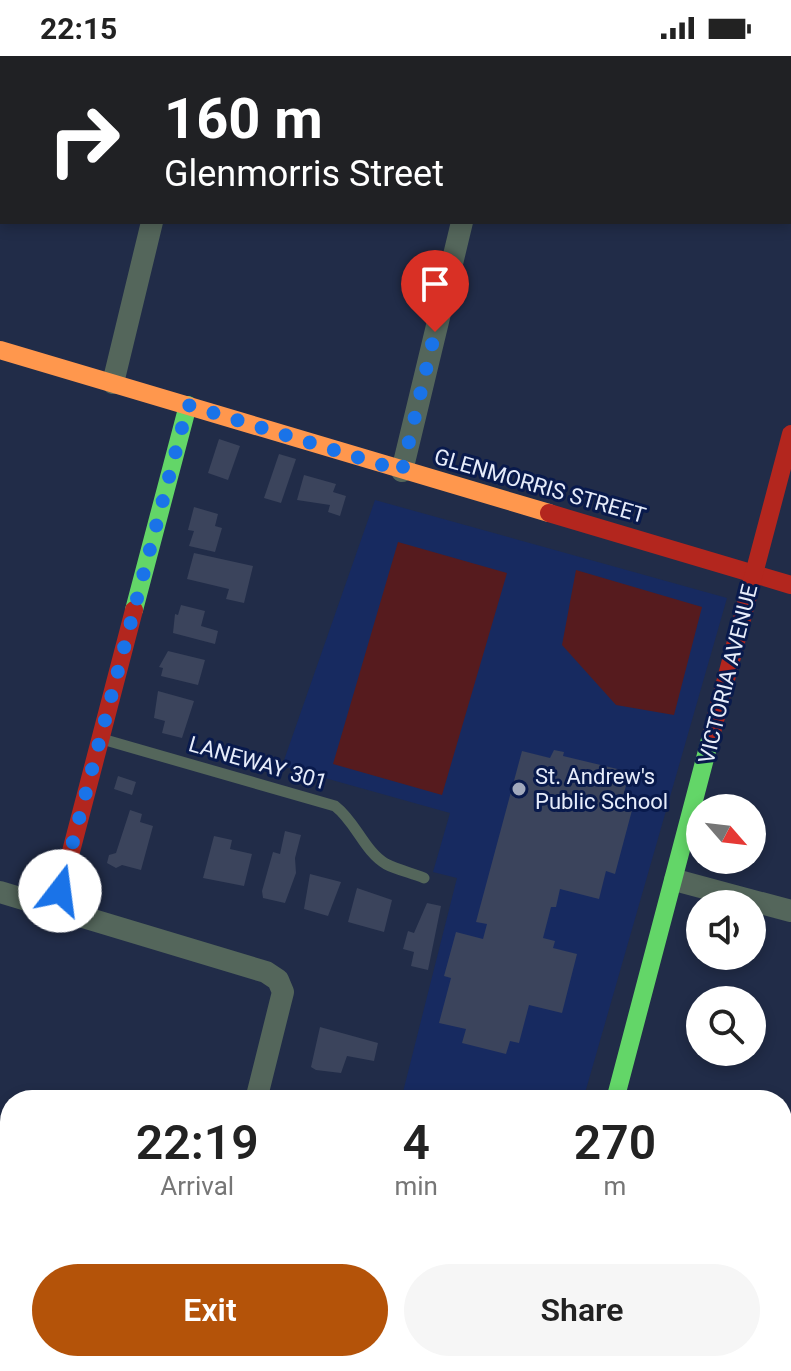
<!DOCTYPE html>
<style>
:root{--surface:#fff;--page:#f6f6f6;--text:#222;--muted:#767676;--accent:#b45309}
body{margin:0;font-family:Roboto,sans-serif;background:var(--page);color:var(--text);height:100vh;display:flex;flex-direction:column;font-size:30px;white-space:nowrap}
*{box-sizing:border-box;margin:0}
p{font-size:26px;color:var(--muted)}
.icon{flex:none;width:44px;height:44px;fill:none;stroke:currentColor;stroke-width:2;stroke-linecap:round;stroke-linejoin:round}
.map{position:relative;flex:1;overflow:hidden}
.drawer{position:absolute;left:0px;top:1034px;width:792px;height:282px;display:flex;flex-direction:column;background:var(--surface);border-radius:32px 32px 0 0;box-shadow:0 4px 12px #0003}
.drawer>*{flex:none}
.top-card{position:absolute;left:0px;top:0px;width:792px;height:168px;box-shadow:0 4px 12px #0003;background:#202124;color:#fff;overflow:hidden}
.needle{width:52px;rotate:118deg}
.tools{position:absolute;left:686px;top:738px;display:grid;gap:16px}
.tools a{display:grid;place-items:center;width:80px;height:80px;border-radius:50%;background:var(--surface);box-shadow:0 4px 12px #0003;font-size:40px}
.pin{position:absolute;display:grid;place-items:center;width:68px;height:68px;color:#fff;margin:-82px -34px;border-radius:50% 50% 50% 0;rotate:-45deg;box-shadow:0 0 8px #0007}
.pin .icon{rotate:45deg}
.me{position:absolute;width:88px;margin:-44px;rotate:15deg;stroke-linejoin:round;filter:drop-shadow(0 0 6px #0008)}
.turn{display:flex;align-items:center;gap:28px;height:168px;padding:0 32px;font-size:36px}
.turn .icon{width:104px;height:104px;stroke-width:2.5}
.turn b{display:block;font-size:56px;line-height:68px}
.eta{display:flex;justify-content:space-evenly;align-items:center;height:136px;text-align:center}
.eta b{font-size:48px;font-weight:600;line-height:56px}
.button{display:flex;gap:16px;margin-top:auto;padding:16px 32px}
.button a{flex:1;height:92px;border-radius:48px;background:var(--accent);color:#fff;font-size:32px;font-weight:600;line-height:92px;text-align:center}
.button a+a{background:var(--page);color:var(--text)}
.status{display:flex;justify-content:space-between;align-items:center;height:56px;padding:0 40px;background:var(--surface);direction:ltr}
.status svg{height:22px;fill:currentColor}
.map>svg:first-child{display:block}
</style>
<div class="status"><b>22:15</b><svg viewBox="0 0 49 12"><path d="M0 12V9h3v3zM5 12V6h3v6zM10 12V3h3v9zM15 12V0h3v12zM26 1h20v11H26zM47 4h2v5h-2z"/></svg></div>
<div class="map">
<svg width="791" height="1315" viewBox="0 0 791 1315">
<rect width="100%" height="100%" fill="#212c48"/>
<g fill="#172a60">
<polygon points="375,444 727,542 583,1044 401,1044 457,822 433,816 450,757 282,710"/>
<polygon points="213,1306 516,1306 514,1315 211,1315"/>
</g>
<g fill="#561b1e">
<polygon points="398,486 507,517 442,739 333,708"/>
<polygon points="576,514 702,551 674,659 616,649 562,589"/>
</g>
<g fill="#3b445c">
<polygon points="219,383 240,390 228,424 208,417"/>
<polygon points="279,398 296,403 281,447 264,442"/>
<polygon points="304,419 336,428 333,436 346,440 340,460 328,456 330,449 297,444"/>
<polygon points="194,451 218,458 215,470 222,472 215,496 189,490 194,475 188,474"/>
<polygon points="194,497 253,510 244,547 226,543 229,533 187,523"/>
<polygon points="181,549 205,555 201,570 218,575 215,588 173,577 175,558 178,559"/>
<polygon points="168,595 205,604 198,629 161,620 163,612 159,611"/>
<polygon points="158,635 194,645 182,682 162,677 165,665 154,662"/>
<polygon points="554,694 564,696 563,700 630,716 623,740 635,743 615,818 606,815 599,843 560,833 556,851 551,851 543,882 555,885 553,892 577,898 562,957 529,949 519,987 510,985 506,998 462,987 466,973 439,967 451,922 444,920 456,876 483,883 487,868 476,866 522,695 550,702"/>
<polygon points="118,720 136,726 132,739 114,733"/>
<polygon points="130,754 142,758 140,766 153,770 141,814 122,809 116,812 107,807 109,799 116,797"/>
<polygon points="285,775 301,779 295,802 296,817 285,847 263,842 262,835 273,796 280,798"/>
<polygon points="214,780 232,784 230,793 252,798 244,830 203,822"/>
<polygon points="310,818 341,826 328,860 304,853"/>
<polygon points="357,832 392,844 384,876 348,866"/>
<polygon points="427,847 441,850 428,914 411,910 414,896 403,893 408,875 414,877"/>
<polygon points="320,971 378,987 374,1005 347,1000 341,1017 316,1014 311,1011"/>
<polygon points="302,1034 336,1043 336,1044 292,1044 294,1035"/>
<polygon points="384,1306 424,1306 455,1314 381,1315"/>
</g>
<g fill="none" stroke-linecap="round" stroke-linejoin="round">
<path stroke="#54665b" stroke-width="11" d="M102,683L335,750C356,766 364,795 386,808C398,814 412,817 424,822"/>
<g stroke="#54665b" stroke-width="22">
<polyline points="192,2 193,0"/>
<polyline points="501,2 501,0"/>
<polyline points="113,327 152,166"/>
<polyline points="402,415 462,166"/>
<polyline points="675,824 791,855"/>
<polyline points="0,836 266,916 278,924 283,936 256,1044"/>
<polyline points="782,1161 791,1163"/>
<polyline points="0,1297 10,1299"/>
<polyline points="37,1306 73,1315"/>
<polyline points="189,1315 191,1306"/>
<polyline points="541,1315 543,1306"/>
</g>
<g stroke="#63d668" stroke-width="18">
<polyline points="134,554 188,349"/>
<polyline points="615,1044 712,676"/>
</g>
<polyline stroke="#ff974d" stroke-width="18" points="0,294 549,457"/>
<g stroke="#b3261e" stroke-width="18">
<polyline points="549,457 791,529"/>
<polyline points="712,676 791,378"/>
<polyline points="56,853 134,554"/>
</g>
</g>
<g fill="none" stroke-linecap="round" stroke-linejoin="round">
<polyline stroke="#1a73e8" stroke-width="14" stroke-dasharray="0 25.2" points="60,835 188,349 402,415 435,276"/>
</g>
<circle fill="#a1a9bc" stroke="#091a4c" stroke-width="3" cx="519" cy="733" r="8"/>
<g text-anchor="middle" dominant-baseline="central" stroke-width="6" stroke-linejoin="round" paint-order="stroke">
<g font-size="22" fill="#e6ecfa" stroke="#091a4c">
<text transform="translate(540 430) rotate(16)">GLENMORRIS STREET</text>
<text transform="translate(728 618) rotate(-76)">VICTORIA AVENUE</text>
<text transform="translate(258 707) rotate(16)">LANEWAY 301</text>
</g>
<g font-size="22" fill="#e6ecfa" stroke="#091a4c" text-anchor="start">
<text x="535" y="720">St. Andrew's<tspan x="535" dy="25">Public School</tspan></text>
</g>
</g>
</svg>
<div class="tools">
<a><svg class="needle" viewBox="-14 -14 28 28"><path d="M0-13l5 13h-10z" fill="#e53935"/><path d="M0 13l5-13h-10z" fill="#767676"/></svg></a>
<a><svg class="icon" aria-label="sound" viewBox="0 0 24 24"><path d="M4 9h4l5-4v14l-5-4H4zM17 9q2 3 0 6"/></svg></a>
<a><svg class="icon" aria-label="search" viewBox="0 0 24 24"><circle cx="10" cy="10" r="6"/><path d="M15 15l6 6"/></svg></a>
</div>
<div class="pin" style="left:435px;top:276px;background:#d93025"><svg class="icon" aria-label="arrive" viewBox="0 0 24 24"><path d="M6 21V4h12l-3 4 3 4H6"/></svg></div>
<svg class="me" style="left:60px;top:835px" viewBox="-20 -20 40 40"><circle r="19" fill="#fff"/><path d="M0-13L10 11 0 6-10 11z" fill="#1a73e8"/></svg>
<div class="top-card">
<div class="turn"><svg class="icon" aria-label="right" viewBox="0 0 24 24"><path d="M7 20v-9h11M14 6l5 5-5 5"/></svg><div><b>160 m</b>Glenmorris Street</div></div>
</div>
<section class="drawer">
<div class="eta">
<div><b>22:19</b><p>Arrival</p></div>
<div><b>4</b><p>min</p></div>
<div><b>270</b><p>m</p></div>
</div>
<div class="button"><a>Exit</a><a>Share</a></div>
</section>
</div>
